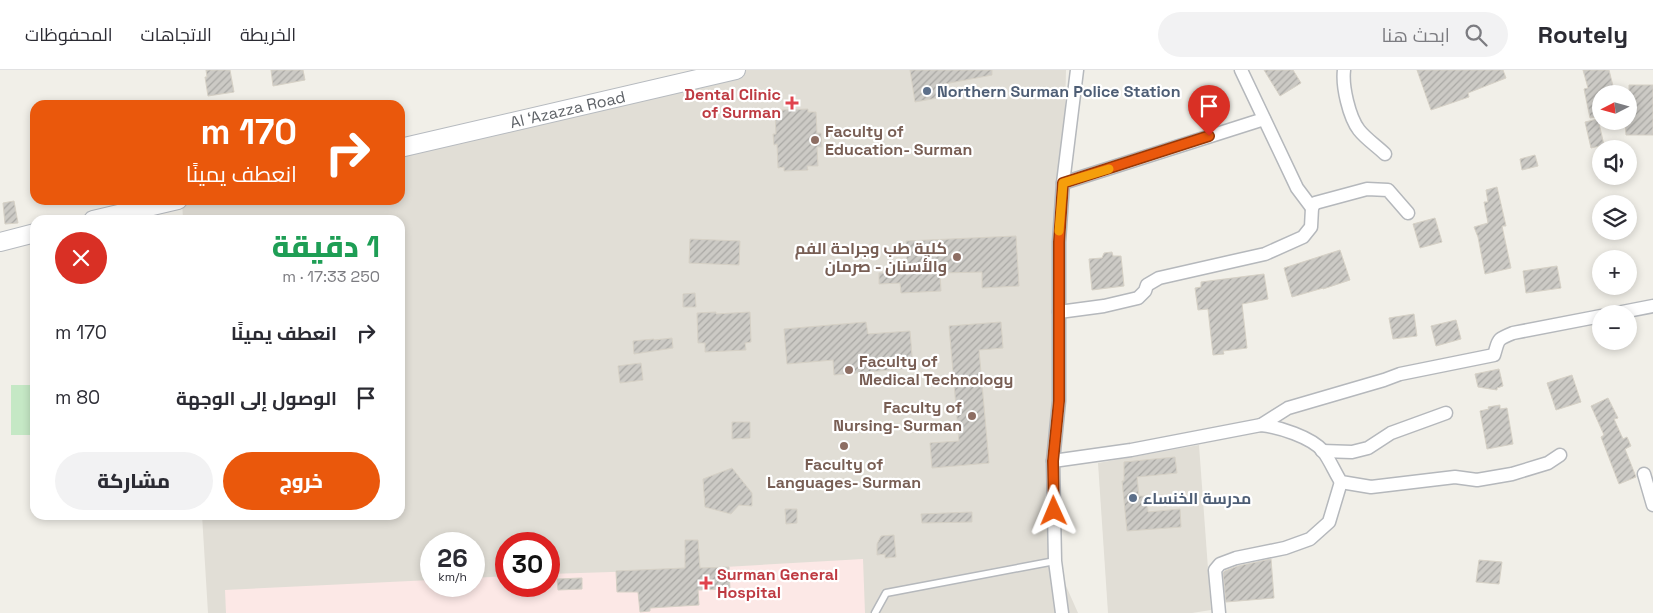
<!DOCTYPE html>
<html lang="ar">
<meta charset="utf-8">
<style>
:root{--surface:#fff;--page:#f2f2f3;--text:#2b2b33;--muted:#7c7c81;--line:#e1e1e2;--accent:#ea580c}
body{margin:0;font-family:"Space Grotesk",Cairo,sans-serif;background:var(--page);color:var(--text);direction:rtl;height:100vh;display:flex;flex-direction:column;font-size:19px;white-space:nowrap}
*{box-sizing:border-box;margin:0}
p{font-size:16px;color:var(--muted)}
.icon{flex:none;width:28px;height:28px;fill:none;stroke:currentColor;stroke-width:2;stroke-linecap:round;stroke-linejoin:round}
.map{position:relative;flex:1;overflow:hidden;direction:ltr}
.sheet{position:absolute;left:30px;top:145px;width:375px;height:305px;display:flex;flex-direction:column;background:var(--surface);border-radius:15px;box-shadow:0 2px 8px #0003;direction:rtl}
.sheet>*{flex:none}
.hud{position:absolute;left:30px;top:30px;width:375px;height:105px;border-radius:15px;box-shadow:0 2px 8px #0003;direction:rtl;background:#ea580c;color:#fff;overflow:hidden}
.needle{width:32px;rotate:264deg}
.tools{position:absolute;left:1592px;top:15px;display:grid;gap:10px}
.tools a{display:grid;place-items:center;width:45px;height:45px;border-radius:50%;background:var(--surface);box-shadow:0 2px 8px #0003;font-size:25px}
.speed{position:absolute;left:420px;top:462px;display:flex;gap:10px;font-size:25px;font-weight:700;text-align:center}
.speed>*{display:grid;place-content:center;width:65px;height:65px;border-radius:50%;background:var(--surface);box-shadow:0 2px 8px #0003;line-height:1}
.speed small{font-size:12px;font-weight:400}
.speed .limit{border:8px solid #d22;background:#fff;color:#111}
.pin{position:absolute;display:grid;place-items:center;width:42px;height:42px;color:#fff;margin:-51px -21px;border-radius:50% 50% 50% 0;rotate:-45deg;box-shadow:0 0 5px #0007}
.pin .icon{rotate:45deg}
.me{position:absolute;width:55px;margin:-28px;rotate:359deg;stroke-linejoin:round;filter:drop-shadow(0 0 4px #0008)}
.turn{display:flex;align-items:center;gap:18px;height:105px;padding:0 25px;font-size:22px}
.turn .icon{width:65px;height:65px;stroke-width:2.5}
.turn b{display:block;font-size:35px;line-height:42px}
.round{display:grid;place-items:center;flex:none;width:52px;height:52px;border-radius:26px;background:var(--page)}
.head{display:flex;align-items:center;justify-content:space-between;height:85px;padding:0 25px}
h1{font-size:30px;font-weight:800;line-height:38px;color:#1e9e55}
.primary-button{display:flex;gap:10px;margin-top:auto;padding:10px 25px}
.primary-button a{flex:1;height:58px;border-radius:30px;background:var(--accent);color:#fff;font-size:20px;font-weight:800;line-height:58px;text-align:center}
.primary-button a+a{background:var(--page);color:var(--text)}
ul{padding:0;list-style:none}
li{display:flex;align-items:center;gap:15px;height:65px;padding:0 25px}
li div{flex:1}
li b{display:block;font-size:19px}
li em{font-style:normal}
header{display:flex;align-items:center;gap:30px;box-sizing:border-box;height:70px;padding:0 25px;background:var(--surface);border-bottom:1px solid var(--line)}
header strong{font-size:24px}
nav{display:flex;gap:28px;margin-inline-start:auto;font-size:18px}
.search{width:350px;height:45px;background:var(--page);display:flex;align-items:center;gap:12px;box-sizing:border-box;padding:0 18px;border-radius:28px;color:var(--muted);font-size:19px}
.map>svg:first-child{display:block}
</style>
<header>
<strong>Routely</strong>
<div class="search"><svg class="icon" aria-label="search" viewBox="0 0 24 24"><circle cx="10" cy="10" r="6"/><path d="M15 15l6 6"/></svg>ابحث هنا</div>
<nav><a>الخريطة</a><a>الاتجاهات</a><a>المحفوظات</a></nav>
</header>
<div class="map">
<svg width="1653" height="543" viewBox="0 0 1653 543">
<defs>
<pattern id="building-hatch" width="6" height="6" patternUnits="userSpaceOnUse" patternTransform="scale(1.25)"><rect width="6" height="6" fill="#cccac5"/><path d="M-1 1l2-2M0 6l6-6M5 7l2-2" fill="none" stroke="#a9a8a4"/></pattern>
</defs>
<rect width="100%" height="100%" fill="#f1efe8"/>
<g fill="#e1ded6" fill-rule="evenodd">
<path d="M736,0H1066L1055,491L1078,543H208L202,445H400V150H183L182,130H400V78ZM431,474H474V516H431ZM506,474H549V516H506Z"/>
<polygon points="1199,375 1211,540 1192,543 1108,543 1098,393"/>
</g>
<polygon fill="#fce8e6" points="863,489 865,543 226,543 225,520 431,510 431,516 474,516 474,508 506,506 506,516 549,516 549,504 673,500"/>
<rect fill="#c5e8c5" x="11" y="315" width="24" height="50"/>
<g fill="url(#building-hatch)" stroke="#d6d1c6">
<polygon points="206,0 230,0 234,22 208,26 205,7 207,7"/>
<polygon points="271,0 303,0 305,10 273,16"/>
<polygon points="910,0 992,0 992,5 939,15 943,27 915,32"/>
<polygon points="1264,0 1293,0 1301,13 1280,26"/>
<polygon points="1417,0 1503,0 1506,8 1468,23 1469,27 1431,40"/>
<polygon points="1583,0 1609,0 1615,24 1601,24 1601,46 1590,48 1584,19 1588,18"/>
<polygon points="1629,15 1653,15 1653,65 1626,65 1625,51 1629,51"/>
<polygon points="808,39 808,42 816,42 817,63 821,63 822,77 817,77 818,96 807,96 808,100 784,101 784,97 778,98 777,74 774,75 773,64 776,64 775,43 782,43 782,40"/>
<polygon points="1598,49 1604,75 1591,78 1585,52"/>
<polygon points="1535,85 1538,96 1522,100 1520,89"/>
<polygon points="1497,117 1506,156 1502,156 1511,198 1485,204 1478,167 1474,157 1488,153 1484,132 1488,132 1486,120"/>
<polygon points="14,131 18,153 5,154 3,133"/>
<polygon points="1435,148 1442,172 1420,178 1413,154"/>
<polygon points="1016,166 1019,216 982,218 982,202 940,203 941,221 901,223 900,213 879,214 879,203 907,202 906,171"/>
<polygon points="690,169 740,171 739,195 689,193"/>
<polygon points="1340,180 1350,210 1323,219 1323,218 1292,227 1284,198"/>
<polygon points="1112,182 1113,186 1121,186 1124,216 1092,220 1089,189 1102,188 1104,183"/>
<polygon points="1557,196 1561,218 1526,223 1523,201"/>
<polygon points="1264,204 1268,229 1242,234 1247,278 1223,281 1224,284 1213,285 1208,239 1198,240 1195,218 1201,217 1201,212"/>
<polygon points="695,223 696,237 683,237 683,224"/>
<polygon points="716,242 716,244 750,242 751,272 745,273 746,280 705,282 705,273 698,273 697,243"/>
<polygon points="1414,244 1417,266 1393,269 1389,248"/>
<polygon points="1456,250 1461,269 1436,276 1431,256"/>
<polygon points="866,252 868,264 910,261 913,298 834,305 833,290 787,294 784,259"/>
<polygon points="1001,252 1003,278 979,280 989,393 932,398 930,373 959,371 949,256"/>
<polygon points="672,268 673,278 634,284 633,271 654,269 654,270"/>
<polygon points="641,293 643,310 620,313 618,296"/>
<polygon points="1499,299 1503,316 1497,318 1497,320 1478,317 1475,304"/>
<polygon points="1572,305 1581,332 1556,340 1547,313"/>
<polygon points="1608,328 1618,348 1614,349 1623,369 1627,367 1631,376 1625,379 1636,407 1619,414 1601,367 1604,365 1591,336"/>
<polygon points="1500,335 1500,339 1507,338 1513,374 1487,379 1480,341 1489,339 1488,337"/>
<polygon points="732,352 750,352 750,368 732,369"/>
<polygon points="1175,387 1177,403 1137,407 1139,426 1147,426 1148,442 1180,439 1181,457 1127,461 1122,411 1124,411 1124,392"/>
<polygon points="732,398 752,423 752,436 739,435 731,444 705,437 703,409"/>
<polygon points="785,439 797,439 797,453 786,454"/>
<polygon points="972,442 972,452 922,453 921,444"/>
<polygon points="894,465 896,487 885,488 885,484 877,485 877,474 881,466"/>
<polygon points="685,470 698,470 700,498 729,497 730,519 698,520 699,535 650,538 650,541 640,542 638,522 617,522 616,501 685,498"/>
<polygon points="1271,489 1274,528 1226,532 1223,503 1225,501 1238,496"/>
<polygon points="1479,490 1502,492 1499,514 1476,512"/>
<polygon points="582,508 582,519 558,520 557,509"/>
</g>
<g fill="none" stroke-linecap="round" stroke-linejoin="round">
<g stroke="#b5b8bc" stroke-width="9">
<polyline id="lane" points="875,543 886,523 1055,491"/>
</g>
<g stroke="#b5b8bc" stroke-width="15">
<g id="street">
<polyline points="1241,0 1297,118 1312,138"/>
<path d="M1344,0C1342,16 1349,47 1359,60C1366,69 1377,76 1385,84"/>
<polyline points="1063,113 1264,49"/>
<polyline points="1059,242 1104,236 1138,228 1145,221 1147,215 1159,208 1265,184 1303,167 1311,157 1312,138 1315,133 1367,119 1388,120 1408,143"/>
<polyline points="1612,244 1653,236"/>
<path d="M1261,355L1288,338L1384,310L1400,304L1494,285C1499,269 1496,270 1513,263L1601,246"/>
<polyline points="1322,381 1352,382 1368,378 1391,363 1446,343"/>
<path d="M1053,391L1131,380L1261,355C1279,357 1311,367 1323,381C1330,390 1335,403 1341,412L1371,417L1455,407L1477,410L1512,404L1548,393L1560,385"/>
<polyline points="1644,404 1653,435"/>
<polyline points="1062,543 1055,491 1053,391 1059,331 1059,172 1063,113 1077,0"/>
<polyline points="1219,543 1215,500 1220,494 1236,488 1285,478 1310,469 1329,452 1341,412"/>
</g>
</g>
<g stroke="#b6babf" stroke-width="20">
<g id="secondary">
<path id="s1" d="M400,78L736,0"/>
<polyline points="93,150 178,130"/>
<polyline points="0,172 35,163"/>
</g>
</g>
<use href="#lane" stroke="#fff" stroke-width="6"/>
<use href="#street" stroke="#fff" stroke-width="12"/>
<use href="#secondary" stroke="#fff" stroke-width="18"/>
</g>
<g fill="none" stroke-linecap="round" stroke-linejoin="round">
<g stroke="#983908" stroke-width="12">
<polyline id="route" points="1054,441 1053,391 1059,331 1059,172 1063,113 1209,66"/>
</g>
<use href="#route" stroke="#ea580c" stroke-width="9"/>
<polyline stroke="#f59e0b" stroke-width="9" points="1059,161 1063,113 1109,99"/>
</g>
<g fill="#5c6f8a" stroke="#fff" stroke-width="2">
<circle cx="927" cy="21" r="5"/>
<circle cx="1133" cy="428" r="5"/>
</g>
<g fill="#e0444e" stroke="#fff" stroke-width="2">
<path d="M789.5 25.5h5v5h5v5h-5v5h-5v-5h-5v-5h5z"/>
<path d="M703.5 505.5h5v5h5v5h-5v5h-5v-5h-5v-5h5z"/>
</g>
<g fill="#8d6e63" stroke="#fff" stroke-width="2">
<circle cx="815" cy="70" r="5"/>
<circle cx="957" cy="187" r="5"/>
<circle cx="849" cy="300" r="5"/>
<circle cx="972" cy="346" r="5"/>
<circle cx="844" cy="376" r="5"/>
</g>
<g text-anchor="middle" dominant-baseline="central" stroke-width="4.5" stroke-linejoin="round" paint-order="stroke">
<g font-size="16" font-weight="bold" fill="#4e5e75" stroke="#fff" text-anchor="start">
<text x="937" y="21">Northern Surman Police Station</text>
<text x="1143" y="428">مدرسة الخنساء</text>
</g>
<g font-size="16" font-weight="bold" fill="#be3a42" stroke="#fff" text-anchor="end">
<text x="781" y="24">Dental Clinic<tspan x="781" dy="18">of Surman</tspan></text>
<text x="717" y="504" text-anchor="start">Surman General<tspan x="717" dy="18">Hospital</tspan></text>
</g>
<g font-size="16" fill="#5f6368" stroke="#fff">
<text stroke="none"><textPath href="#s1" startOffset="172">Al ‘Azazza Road</textPath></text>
</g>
<g font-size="16" font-weight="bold" fill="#785e54" stroke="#fff" text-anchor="start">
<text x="825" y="61">Faculty of<tspan x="825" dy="18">Education- Surman</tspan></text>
<text x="947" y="178" text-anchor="end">كلية طب وجراحة الفم<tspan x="947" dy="18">والأسنان - صرمان</tspan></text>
<text x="859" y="291">Faculty of<tspan x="859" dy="18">Medical Technology</tspan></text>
<text x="962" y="337" text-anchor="end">Faculty of<tspan x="962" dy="18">Nursing- Surman</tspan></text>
<text x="844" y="394" text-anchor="middle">Faculty of<tspan x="844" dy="18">Languages- Surman</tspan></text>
</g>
</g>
</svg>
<div class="tools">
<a><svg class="needle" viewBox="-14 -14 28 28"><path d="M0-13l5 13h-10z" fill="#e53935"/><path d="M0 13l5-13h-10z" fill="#7c7c81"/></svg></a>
<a><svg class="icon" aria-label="sound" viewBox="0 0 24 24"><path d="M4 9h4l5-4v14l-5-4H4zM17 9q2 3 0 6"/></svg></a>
<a><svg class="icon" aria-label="layers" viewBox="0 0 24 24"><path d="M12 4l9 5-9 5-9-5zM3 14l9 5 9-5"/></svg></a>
<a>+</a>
<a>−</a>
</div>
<div class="speed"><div>26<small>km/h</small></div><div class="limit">30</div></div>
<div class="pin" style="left:1209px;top:66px;background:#d93025"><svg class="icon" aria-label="arrive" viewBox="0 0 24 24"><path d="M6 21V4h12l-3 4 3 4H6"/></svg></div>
<svg class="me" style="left:1054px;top:441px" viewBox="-20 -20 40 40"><path d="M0-17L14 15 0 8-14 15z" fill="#ea580c" stroke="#fff" stroke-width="4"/></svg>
<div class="hud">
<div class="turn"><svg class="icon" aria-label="right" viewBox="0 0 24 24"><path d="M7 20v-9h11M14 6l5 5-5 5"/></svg><div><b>170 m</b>انعطف يمينًا</div></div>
</div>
<section class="sheet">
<div class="head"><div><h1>1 دقيقة</h1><p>250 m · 17:33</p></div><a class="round" style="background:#d93025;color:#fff"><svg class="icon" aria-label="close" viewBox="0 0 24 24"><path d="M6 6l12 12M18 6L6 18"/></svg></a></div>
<ul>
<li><svg class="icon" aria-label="right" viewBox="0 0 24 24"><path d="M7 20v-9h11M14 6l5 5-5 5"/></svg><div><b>انعطف يمينًا</b></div><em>170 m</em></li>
<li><svg class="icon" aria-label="arrive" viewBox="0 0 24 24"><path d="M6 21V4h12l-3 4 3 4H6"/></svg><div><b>الوصول إلى الوجهة</b></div><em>80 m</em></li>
</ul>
<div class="primary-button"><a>خروج</a><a>مشاركة</a></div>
</section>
</div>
